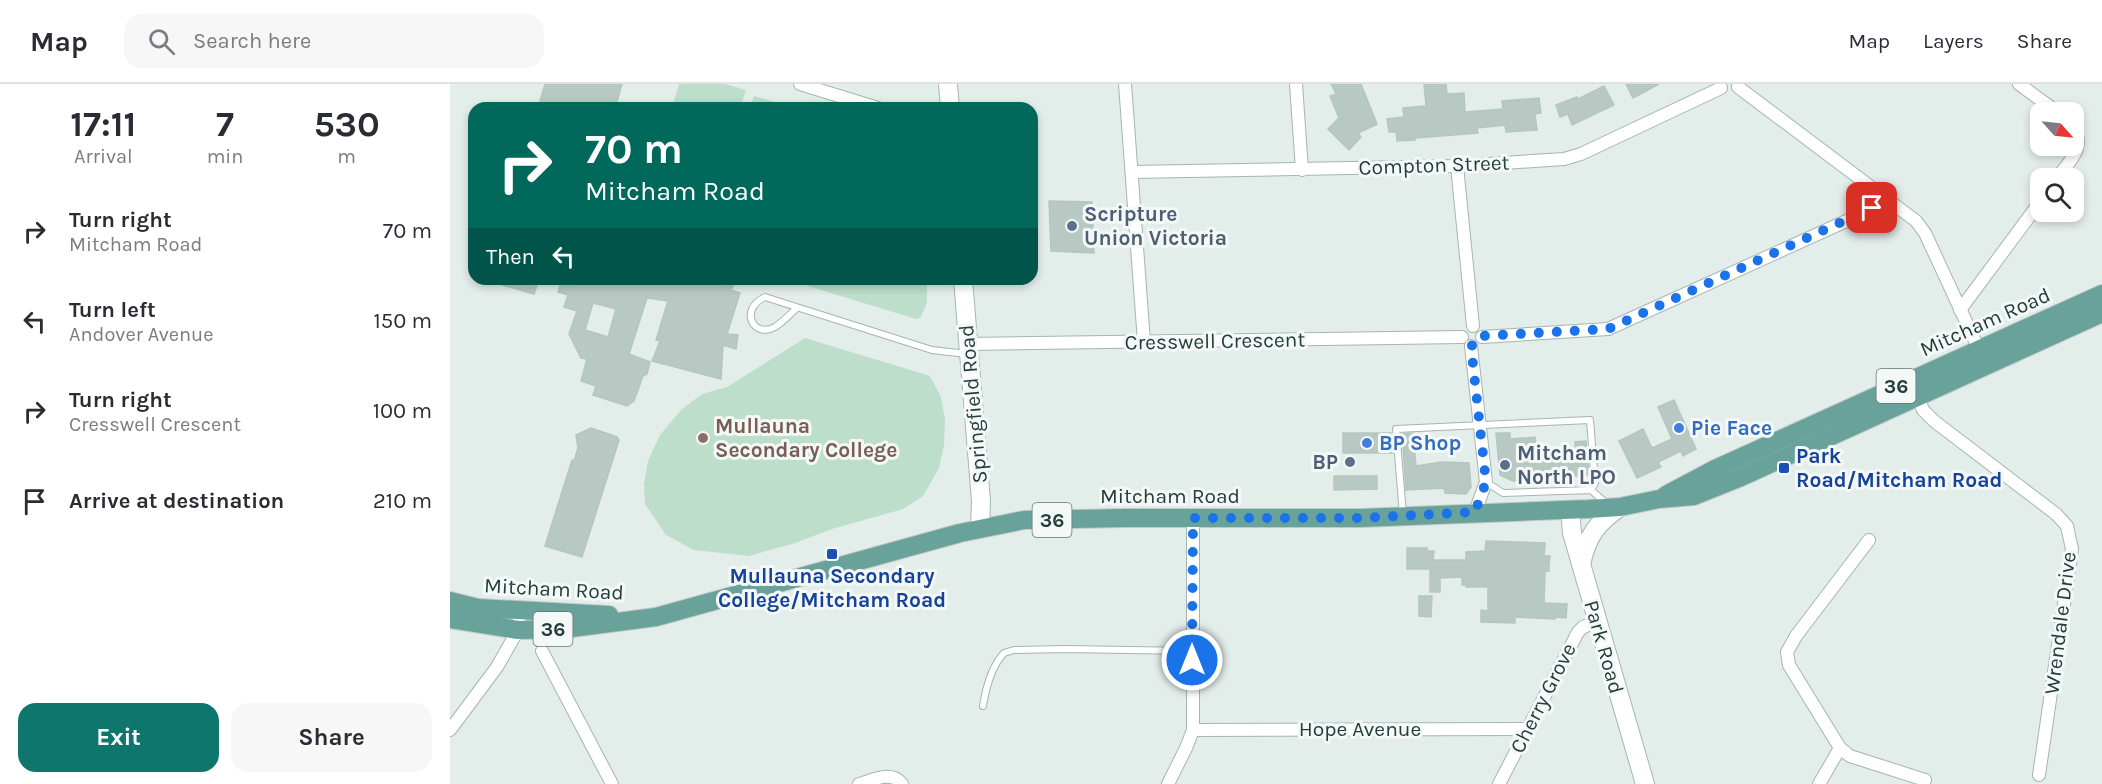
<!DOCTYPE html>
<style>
:root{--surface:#fff;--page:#f7f7f7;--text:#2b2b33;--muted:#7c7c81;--line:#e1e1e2;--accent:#0f766e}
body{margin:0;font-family:Karla,sans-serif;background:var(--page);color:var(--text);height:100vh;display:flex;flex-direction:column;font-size:22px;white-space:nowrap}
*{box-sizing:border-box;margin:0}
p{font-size:20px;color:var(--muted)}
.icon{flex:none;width:33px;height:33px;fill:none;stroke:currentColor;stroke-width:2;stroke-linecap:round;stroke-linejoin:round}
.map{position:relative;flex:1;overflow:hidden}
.drawer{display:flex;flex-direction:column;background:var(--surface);width:450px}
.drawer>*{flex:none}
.top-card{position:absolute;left:18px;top:18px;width:570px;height:183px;border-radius:18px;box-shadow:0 3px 9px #0003;background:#00695c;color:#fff;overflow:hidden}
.needle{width:39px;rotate:117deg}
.buttons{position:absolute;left:1580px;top:18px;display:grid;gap:12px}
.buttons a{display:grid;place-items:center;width:54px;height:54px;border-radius:12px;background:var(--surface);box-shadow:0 3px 9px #0003;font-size:30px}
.pin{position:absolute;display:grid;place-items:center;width:51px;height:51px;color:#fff;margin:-26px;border-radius:12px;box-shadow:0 3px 9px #0006}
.me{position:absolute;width:66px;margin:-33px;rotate:0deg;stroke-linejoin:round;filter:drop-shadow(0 0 4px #0008)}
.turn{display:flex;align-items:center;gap:21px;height:126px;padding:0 18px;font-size:27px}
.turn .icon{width:78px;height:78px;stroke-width:2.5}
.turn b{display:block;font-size:42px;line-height:51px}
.then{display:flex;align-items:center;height:57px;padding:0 18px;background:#0003;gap:12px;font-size:22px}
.eta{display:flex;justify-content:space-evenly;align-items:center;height:102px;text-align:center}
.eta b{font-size:36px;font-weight:700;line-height:42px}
.primary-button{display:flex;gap:12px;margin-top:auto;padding:12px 18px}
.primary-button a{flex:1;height:69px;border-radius:18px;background:var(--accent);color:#fff;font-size:24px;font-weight:700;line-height:69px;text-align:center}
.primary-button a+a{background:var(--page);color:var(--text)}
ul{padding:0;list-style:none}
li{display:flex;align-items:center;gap:18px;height:90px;padding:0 18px}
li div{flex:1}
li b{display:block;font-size:22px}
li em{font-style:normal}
header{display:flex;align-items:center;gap:36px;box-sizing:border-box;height:84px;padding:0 30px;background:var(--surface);border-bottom:2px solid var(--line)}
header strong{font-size:28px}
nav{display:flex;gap:33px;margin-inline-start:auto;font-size:21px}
.search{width:420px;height:54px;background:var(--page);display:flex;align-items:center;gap:15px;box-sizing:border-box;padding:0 21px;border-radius:18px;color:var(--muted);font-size:22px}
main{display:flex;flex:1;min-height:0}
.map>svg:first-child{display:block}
</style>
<header>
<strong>Map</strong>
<div class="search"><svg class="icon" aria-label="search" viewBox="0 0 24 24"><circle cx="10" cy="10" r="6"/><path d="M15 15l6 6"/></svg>Search here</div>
<nav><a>Map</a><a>Layers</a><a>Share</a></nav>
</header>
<main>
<section class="drawer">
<div class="eta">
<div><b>17:11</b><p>Arrival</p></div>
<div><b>7</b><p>min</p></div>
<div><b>530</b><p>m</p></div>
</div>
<ul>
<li><svg class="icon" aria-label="right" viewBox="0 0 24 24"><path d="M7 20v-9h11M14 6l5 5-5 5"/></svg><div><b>Turn right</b><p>Mitcham Road</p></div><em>70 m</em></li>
<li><svg class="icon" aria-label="left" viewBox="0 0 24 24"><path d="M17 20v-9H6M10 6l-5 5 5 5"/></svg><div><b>Turn left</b><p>Andover Avenue</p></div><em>150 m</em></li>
<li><svg class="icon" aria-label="right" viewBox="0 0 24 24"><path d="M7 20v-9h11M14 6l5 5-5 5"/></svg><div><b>Turn right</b><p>Cresswell Crescent</p></div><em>100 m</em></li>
<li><svg class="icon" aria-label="arrive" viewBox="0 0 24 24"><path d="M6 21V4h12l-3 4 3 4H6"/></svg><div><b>Arrive at destination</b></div><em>210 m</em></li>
</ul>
<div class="primary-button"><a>Exit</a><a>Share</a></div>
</section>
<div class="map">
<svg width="1652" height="700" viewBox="0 0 1652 700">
<rect width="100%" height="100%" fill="#e3edea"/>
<g fill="#bcdeca">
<polygon points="229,0 275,0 296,6 290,24 222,24"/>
<polygon points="304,12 346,24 300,24"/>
<polygon points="335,195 477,195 477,219 470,234 466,235"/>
<polygon points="355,254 480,292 491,313 495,336 494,361 489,384 473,412 453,425 382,445 342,460 299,472 244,466 216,451 195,420 194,399 198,377 210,351 231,326 252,310 277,303"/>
</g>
<g fill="#b8c8c3" stroke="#b5c6c2" stroke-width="1.5" fill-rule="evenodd">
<polygon points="95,0 172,0 165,24 88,24"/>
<polygon points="881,0 911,0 927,40 908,49 911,53 899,66 878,45 889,34 880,12 886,10"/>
<polygon points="974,0 996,0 997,10 1014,9 1015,28 1053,25 1052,17 1089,14 1091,29 1085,30 1087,46 1056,48 1055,41 1027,44 1028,49 965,54 965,56 947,57 946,48 939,48 937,35 954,33 953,24 976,22"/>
<polygon points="1176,0 1209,0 1183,14"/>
<polygon points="1154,2 1164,21 1122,41 1118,30 1110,33 1106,21 1127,13 1128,15"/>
<polygon points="599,117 642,118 644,169 601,167"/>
<polygon points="43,195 89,195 84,210 42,198"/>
<path d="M112,195H280L279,200H284L281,206L290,209L277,250L288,251L286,265L273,261L271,295L202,277L210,257L206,256L218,217L197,214L179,270L200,278L197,290L193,292L184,317L177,322L143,311L146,302L131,297L137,275L131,274L119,250L127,227L114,223L118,211L108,208ZM143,219L166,225L158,253L135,246Z"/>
<polygon points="1224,316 1246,365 1233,372 1231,367 1208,378 1211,383 1187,394 1169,357 1193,345 1202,364 1222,355 1208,323"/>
<polygon points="141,344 167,353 169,356 132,473 95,462 122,376 124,377 128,364 126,351"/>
<polygon points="893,349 941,349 943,369 893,369"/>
<polygon points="963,349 966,382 992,378 1019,379 1021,403 1016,410 995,409 994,404 956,406 952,350"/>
<polygon points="1046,349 1060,349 1060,355 1085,353 1086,362 1099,361 1100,374 1126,372 1125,358 1136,357 1139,391 1063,397 1050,391"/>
<polygon points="884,392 927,392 927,405 884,406"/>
<polygon points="1036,457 1095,459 1094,472 1100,472 1099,480 1099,487 1095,487 1094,519 1117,520 1116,534 1106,533 1105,535 1065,533 1065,539 1031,538 1031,526 1038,527 1038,503 1016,503 1016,501 1012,501 1012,493 990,494 990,508 980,508 980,485 957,485 957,464 977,464 977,467 984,467 983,476 1016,476 1016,468 1035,467"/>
<polygon points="969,512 982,512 981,533 969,532"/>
</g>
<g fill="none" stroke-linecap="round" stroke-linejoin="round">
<g stroke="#a6b5b2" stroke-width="8">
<g id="lane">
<path d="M347,224C340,230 333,238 325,243C304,255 288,226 315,213L482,266L517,270"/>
<polyline points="1036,398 1053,409 1141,406 1156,419"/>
<polyline points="953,431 946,345 1140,336 1145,399 1141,406"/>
<path d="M533,622C536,603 541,583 554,569L564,566L615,565L742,567"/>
</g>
</g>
<g stroke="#a6b5b2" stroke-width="14">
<g id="street">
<polyline points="350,0 428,24"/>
<polyline points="675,0 694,258"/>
<polyline points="846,0 852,86"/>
<polyline points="1569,0 1607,28"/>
<polyline points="1288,3 1466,137 1475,149 1532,272"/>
<polyline points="1007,82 1023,242"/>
<polyline points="682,88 1007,82 1114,75 1131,70 1271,4"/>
<path d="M1607,94C1618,79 1637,63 1623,44"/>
<polyline points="1510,226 1590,118"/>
<polyline points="1032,253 1158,245 1414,129 1434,113"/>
<polyline points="518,260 1012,253"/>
<polyline points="1021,262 1036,398 1025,428"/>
<polyline points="1468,313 1473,326 1484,337 1606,430 1617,442 1622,465 1589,691"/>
<polyline points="1419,456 1346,552 1337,568 1339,581 1390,664 1400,672 1475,696"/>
<polyline points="92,567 162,700"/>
<polyline points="0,646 47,583 68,546 70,527"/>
<polyline points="743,646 1077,645"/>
<path d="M409,700C423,696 442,686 452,700"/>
<polyline points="718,700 736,664 743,646 743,434"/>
<polyline points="1049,700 1128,548 1133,543 1147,538"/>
<polyline points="1369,700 1390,664"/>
</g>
</g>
<g stroke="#a1b8b3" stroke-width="20">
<g id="secondary">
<polyline points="498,0 500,24"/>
<polyline points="513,195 531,417 530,444"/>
<polyline points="1120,426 1122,449 1195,700"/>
<path d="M1131,480C1138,451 1146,440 1170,423"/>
</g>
</g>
<g stroke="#c1c9c8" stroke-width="20">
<g id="primary">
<polyline points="1216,411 1265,385 1652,210"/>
<polyline points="0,517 28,524 159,531"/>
<polyline points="0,535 68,546 114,545 206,533 510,449 574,436 674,434 911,434 1138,425 1170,423 1209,415 1244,412 1289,394 1652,229"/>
</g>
</g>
<use href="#lane" stroke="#fff" stroke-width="6"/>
<use href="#street" stroke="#fff" stroke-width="12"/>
<use href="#secondary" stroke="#fff" stroke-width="18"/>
<use href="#primary" stroke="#68a29a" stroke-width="18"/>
</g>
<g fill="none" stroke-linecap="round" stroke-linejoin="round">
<polyline stroke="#1a73e8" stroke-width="10" stroke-dasharray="0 18" points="742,576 743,434 912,434 1025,428 1036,398 1021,262 1030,258 1032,252 1158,245 1422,124"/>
</g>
<g fill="#5c6f8a" stroke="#f4f9f7" stroke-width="2">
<circle cx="622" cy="142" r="6"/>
<circle cx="900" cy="378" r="6"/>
<circle cx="1055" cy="381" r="6"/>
</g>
<g fill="#3f7fe0" stroke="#f4f9f7" stroke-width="2">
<circle cx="1229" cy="344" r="6"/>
<circle cx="917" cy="359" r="6"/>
</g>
<circle fill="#8d6e63" stroke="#f4f9f7" stroke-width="2" cx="253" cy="354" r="6"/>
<g fill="#1a4fb4" stroke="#f4f9f7" stroke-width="2">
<rect x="1328" y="378" width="12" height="12" rx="3"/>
<rect x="376" y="464" width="12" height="12" rx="3"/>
</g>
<g text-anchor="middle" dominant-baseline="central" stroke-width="6" stroke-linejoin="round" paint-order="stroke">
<g fill="#f4f9f7" stroke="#627673" stroke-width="1.5">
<rect x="1426.5" y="285" width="39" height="34" rx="4.5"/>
<rect x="582.5" y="419" width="39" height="34" rx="4.5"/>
<rect x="83.5" y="528" width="39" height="34" rx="4.5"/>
</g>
<g font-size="20" font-weight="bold" fill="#233e3a">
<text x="1446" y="302">36</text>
<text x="602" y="436">36</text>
<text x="103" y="545">36</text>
</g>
<g font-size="21" fill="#233e3a" stroke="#f4f9f7">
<text transform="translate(984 81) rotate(-2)">Compton Street</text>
<text transform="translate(1535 238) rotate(-24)">Mitcham Road</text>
<text transform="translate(765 257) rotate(-1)">Cresswell Crescent</text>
<text transform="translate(523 320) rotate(-95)">Springfield Road</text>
<text x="720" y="412">Mitcham Road</text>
<text transform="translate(104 505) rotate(3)">Mitcham Road</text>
<text transform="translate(1610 539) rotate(-83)">Wrendale Drive</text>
<text transform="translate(1154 563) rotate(74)">Park Road</text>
<text transform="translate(1093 614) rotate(-63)">Cherry Grove</text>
<text x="910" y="645">Hope Avenue</text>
</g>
<g font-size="21" font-weight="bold" fill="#4e5e75" stroke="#f4f9f7" text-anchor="start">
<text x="634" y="130">Scripture<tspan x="634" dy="24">Union Victoria</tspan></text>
<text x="1067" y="369">Mitcham<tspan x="1067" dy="24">North LPO</tspan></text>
<text x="888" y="378" text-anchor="end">BP</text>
</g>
<g font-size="21" font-weight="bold" fill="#785e54" stroke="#f4f9f7" text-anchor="start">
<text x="265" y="342">Mullauna<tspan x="265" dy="24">Secondary College</tspan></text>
</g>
<g font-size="21" font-weight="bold" fill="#366cbe" stroke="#f4f9f7" text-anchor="start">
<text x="1241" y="344">Pie Face</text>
<text x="929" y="359">BP Shop</text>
</g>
<g font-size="21" font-weight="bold" fill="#164399" stroke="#f4f9f7" text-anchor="start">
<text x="1346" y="372">Park<tspan x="1346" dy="24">Road/Mitcham Road</tspan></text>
<text x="382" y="492" text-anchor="middle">Mullauna Secondary<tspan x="382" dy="24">College/Mitcham Road</tspan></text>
</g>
</g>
</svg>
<div class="buttons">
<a><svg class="needle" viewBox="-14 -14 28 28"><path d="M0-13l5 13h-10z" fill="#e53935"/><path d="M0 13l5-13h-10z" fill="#7c7c81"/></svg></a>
<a><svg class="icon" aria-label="search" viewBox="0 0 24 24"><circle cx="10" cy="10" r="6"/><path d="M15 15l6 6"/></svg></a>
</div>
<div class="pin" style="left:1422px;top:124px;background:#d93025"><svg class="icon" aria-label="arrive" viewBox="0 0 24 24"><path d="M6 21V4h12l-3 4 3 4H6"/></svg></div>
<svg class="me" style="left:742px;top:576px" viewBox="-20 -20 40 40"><circle r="17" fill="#1a73e8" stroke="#fff" stroke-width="3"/><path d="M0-11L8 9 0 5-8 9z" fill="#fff"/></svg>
<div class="top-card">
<div class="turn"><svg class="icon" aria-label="right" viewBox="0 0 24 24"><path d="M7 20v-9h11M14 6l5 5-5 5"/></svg><div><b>70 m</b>Mitcham Road</div></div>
<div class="then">Then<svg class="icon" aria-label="left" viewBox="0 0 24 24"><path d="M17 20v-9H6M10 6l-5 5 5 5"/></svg></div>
</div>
</div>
</main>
